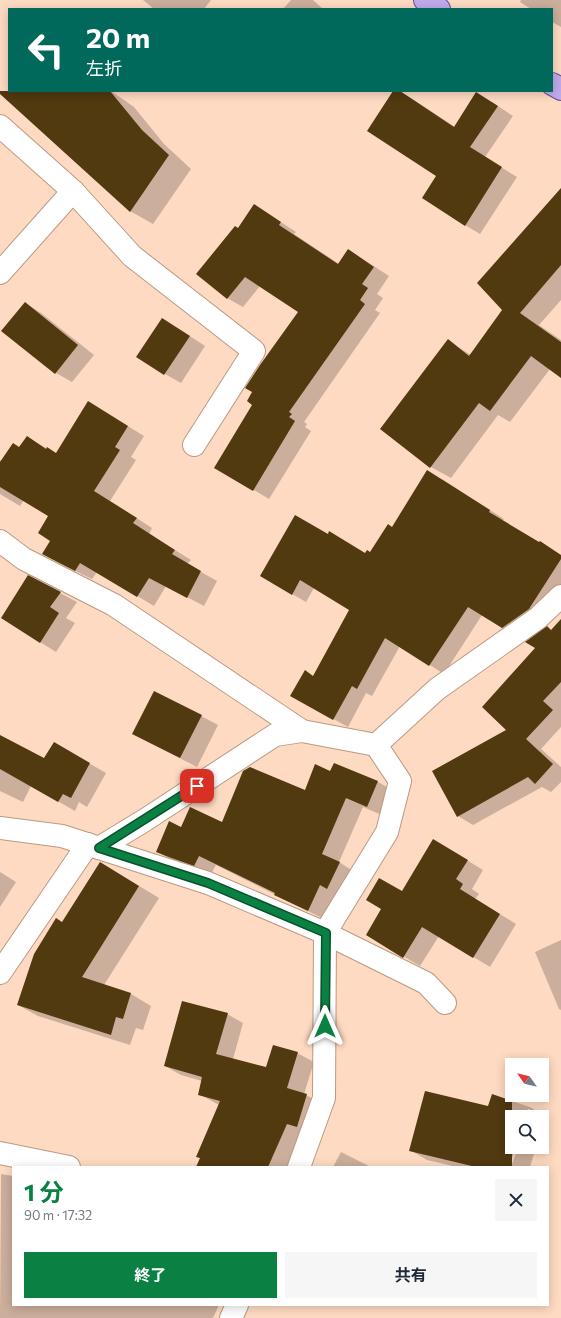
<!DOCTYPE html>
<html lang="ja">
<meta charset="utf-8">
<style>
:root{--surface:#fff;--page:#f6f6f7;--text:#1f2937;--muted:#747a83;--accent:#0b8043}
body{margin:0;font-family:Commissioner,"Noto Sans JP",sans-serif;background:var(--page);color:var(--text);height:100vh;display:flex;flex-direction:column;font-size:15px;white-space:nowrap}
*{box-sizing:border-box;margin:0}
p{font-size:13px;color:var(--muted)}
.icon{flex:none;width:22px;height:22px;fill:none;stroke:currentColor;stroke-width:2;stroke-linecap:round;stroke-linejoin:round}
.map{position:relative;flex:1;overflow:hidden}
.side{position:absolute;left:12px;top:1166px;width:537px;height:140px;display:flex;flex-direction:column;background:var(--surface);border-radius:0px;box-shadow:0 2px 10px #0003}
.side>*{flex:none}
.banner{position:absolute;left:8px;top:8px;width:545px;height:84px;border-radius:0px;box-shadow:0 2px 10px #0003;background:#00695c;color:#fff;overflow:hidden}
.needle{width:26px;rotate:304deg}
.buttons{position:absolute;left:505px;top:1058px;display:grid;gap:8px}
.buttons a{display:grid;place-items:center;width:44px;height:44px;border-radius:0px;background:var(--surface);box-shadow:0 2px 10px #0003;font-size:20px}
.pin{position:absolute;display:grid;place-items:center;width:34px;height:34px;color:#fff;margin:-17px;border-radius:8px;box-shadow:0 2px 6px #0006}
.me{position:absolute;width:44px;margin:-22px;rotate:0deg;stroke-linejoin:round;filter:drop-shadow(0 0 3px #0008)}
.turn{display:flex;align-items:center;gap:14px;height:84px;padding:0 12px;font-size:18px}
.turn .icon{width:52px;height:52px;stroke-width:2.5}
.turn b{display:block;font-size:28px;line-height:34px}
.round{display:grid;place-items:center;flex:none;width:42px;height:42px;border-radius:0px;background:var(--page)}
.headline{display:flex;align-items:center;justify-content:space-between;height:68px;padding:0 12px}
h1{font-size:24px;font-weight:700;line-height:30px;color:var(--accent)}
.cta{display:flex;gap:8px;margin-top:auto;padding:8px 12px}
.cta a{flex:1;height:46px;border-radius:0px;background:var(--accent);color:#fff;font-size:16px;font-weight:700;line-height:46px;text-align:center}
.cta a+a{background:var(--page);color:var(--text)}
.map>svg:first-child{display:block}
</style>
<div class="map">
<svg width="561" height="1318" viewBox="0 0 561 1318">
<rect width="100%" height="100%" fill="#fedac2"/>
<g fill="#0003">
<polygon points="143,0 211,0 204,9 154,9"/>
<polygon points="291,0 313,0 323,9 283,9"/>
<polygon points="521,0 561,0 561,27 552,22 552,9 531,9 520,2"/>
<polygon points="22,91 111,91 134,107 164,144 191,169 153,224 130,211"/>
<polygon points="395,91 399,91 411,98 455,127 492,102 513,116 485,157 517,177 480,234 465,225"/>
<polygon points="561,202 561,300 539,325 561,340 561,377 550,369 510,422 498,415 451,478 431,467 448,341 471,355 504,310"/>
<polygon points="255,205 296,232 294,234 339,264 349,250 389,276 377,294 383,298 375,310 380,313 304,422 307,424 305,427 311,431 269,499 215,467 253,404 299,312 260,286 243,307 227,298 238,229"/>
<polygon points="25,303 41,313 94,355 72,382 56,373"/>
<polygon points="179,329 205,346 181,383 165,374"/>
<polygon points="105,412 144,436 131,457 136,460 110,501 152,528 149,534 191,560 187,564 217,581 204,606 166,586 154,606 97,572 92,579 59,563 43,554 51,541 50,516 24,500 20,506 0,494 0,460 2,461 19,448 27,437 56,454"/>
<polygon points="442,479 504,519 502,521 561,555 561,589 517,636 482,615 444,674 400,646 372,696 366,693 348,727 306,704 313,677 350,610 314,588 306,602 261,576 328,535 366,554 370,553 392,528"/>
<polygon points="60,593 77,602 66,618 75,623 56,652 2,618"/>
<polygon points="561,634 561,727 541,749 561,767 561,782 551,792 542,787 473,825 458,816 508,730"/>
<polygon points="201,716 218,725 197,767 133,734"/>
<polygon points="0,736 45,760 54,743 106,773 87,807 79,802 75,811 31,786 23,802 0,791"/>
<polygon points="334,764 378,782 394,791 384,816 363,807 339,862 356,873 324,919 216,865 211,874 173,861 157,851 181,828 222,823 305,792 331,772"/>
<polygon points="434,840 483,870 472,889 479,894 475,899 516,924 490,967 439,936 420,966 367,935 402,892"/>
<polygon points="101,863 159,898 104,985 131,994 151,1006 143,1030 136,1028 130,1045 38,1016 18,1005 63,923"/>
<polygon points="0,872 16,882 0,907"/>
<polygon points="561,940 561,1010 559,1009 535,952"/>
<polygon points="227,1014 243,1023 233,1059 267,1068 297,1053 314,1062 304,1094 323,1104 303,1133 288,1167 197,1167 219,1105 199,1094 202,1081 181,1075 165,1066"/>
<polygon points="492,1095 530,1107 546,1117 542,1129 542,1117 528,1117 530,1109 528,1109 525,1117 512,1117 512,1147 516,1147 509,1167 457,1167 427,1160 410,1150 489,1107"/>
<polygon points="518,1147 536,1147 530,1167 511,1167"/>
<polygon points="341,1152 371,1167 333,1167"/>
<polygon points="1,1174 13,1176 13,1305 219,1305 213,1318 0,1318"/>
</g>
<g fill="#513910">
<polygon points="0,91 110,91 142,130 169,155 130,212 0,94"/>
<polygon points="393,91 400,91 454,127 476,92 498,106 470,147 502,167 465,226 422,198 436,176 367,131"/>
<polygon points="561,188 561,265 520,313 561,342 561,378 531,356 490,411 479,403 430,468 380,429 448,339 469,356 502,310 477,283"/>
<polygon points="254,204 281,222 279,225 338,264 348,249 374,267 362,284 368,288 360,300 365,304 289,412 292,414 289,417 295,421 253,491 214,468 252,405 247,401 252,392 245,388 260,365 298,312 245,277 227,299 196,274 235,226 238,228"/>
<polygon points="25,302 78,345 55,374 1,331"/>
<polygon points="162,318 190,336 164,375 136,357"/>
<polygon points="88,401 128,426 115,447 120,450 94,491 137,518 133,523 175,550 172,554 201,571 187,598 149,578 137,597 80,563 75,571 42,554 50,541 38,533 48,516 0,487 0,462 13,443 19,447 27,436 46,449 47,447 56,453"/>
<polygon points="427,470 490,510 489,512 539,542 540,541 561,555 561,559 529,609 502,628 468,607 429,666 385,638 357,689 352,686 333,720 290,696 305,670 313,676 349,610 300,580 292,595 260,576 295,515 328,534 329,531 365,553 367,550 370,552 388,524 392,527"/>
<polygon points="28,575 61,592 50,607 59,613 40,643 1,618"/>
<polygon points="561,619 561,682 543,701 553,710 526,739 553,764 535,784 528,777 457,817 432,771 506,730 482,707 535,648 525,642 547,626 551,630"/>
<polygon points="154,691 202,715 180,758 132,734"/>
<polygon points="0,735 44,758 54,742 90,763 71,798 63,794 58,802 0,769"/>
<polygon points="334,763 378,781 367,807 346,798 322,854 340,862 327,889 320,885 308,911 274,895 275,893 199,856 194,866 166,856 156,852 169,821 181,827 190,807 222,822 243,771 250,767 305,790 315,764 330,771"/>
<polygon points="433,839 468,860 456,879 463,884 460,889 500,914 473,958 422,927 403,958 366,935 381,909 366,900 379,878 402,891"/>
<polygon points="100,862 139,886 82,977 131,993 123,1019 116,1017 111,1035 17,1005 34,954 56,918 62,922"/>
<polygon points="182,1001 228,1013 216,1054 266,1067 273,1045 298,1052 287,1088 307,1094 297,1127 287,1124 268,1167 196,1167 200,1158 196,1157 220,1101 198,1095 202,1077 164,1066"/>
<polygon points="425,1091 488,1106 492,1094 512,1101 512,1167 476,1167 409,1151"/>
</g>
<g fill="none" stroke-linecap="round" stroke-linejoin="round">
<g stroke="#bb9982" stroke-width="24">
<g id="minor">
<polyline points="0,126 73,191 132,256 254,351 194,445"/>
<polyline points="0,273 73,191"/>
<polyline points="0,541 24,559 114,605 302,731"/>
<polyline points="0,828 62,836 99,848 145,820 275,735 302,731 376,745 437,689 538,618 561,596"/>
<polyline points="99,848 208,883 325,933 426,983 445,1003"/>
<polyline points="0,973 88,844"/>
<polyline points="0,1153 69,1167"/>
<polyline points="299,1167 324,1098 325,933 387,832 400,781 376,745"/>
<polyline points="231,1318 237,1305"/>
</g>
</g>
<g stroke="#6b5193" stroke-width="24">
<g id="major">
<polyline points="425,0 439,9"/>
<polyline points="552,84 561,89"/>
</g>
</g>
<use href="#minor" stroke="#fff" stroke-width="22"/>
<use href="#major" stroke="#bfaaeb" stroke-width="22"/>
</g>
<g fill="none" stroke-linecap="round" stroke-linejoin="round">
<g stroke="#07532c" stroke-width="10">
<polyline id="route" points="197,786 99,848 208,883 326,933 325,1026"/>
</g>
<use href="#route" stroke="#0b8043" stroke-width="7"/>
</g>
</svg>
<div class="buttons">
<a><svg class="needle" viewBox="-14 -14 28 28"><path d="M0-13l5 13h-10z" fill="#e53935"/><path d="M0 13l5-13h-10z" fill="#747a83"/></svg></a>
<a><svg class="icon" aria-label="search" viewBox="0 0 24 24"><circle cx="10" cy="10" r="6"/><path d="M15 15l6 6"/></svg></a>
</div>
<div class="pin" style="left:197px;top:786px;background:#d93025"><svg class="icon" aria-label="arrive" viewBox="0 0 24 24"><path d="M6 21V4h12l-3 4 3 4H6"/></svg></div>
<svg class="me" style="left:325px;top:1026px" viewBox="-20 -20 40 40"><path d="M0-17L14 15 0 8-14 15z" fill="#0b8043" stroke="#fff" stroke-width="4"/></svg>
<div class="banner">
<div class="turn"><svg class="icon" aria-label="left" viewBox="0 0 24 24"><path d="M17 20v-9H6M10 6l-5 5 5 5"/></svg><div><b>20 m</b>左折</div></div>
</div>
<section class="side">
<div class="headline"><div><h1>1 分</h1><p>90 m · 17:32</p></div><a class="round"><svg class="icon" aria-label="close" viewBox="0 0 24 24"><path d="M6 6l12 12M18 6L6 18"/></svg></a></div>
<div class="cta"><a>終了</a><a>共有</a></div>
</section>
</div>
